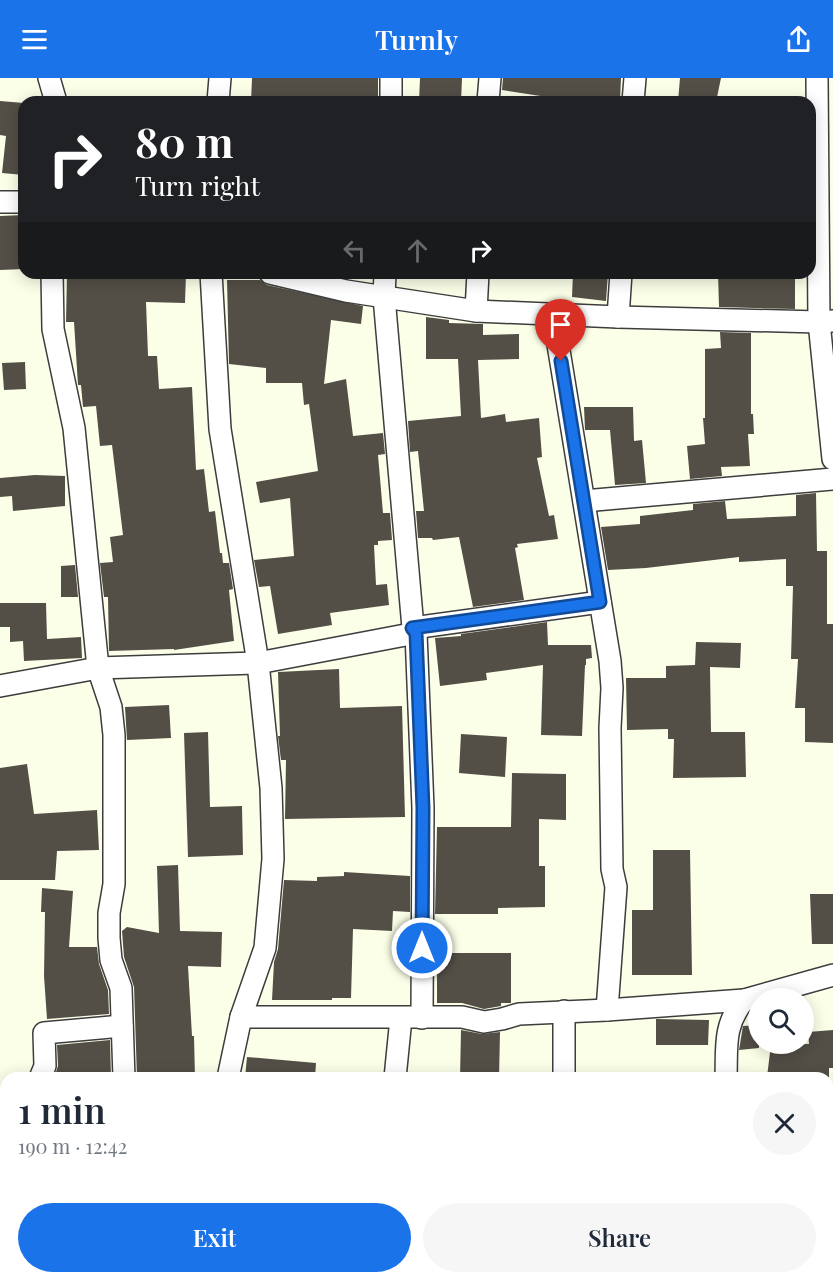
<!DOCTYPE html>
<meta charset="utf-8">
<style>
:root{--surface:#fff;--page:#f6f6f7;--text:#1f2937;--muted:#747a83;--accent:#1a73e8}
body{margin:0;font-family:"Playfair Display",serif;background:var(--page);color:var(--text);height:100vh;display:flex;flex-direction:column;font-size:22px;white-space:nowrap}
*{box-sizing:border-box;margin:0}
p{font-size:20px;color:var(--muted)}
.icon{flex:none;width:33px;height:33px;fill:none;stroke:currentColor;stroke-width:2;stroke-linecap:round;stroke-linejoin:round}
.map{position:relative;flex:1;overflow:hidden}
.drawer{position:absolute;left:0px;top:994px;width:834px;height:212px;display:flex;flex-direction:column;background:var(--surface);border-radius:18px 18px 0 0;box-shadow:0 3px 15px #0003}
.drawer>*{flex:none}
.top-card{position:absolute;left:18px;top:18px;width:798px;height:183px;border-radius:18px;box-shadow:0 3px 15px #0003;background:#202124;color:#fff;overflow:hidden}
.tools{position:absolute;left:748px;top:910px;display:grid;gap:12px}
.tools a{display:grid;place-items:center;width:66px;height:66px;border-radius:50%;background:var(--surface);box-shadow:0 3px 15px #0003;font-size:30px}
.pin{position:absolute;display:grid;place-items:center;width:51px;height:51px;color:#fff;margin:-62px -26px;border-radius:50% 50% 50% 0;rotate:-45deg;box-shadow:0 0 6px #0007}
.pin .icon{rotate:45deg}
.me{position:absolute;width:66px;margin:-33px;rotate:0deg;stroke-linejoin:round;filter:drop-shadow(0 0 4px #0008)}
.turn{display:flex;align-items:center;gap:21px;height:126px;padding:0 18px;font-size:27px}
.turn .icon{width:78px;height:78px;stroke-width:2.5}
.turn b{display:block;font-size:42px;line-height:51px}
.lanes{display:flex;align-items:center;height:57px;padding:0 18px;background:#0003;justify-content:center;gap:30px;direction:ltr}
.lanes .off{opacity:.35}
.round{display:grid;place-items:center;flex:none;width:63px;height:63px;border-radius:32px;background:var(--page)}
.headline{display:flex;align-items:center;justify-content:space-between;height:102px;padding:0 18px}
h1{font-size:36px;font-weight:600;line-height:45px}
.primary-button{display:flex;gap:12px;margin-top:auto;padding:12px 18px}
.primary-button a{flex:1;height:69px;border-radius:36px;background:var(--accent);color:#fff;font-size:24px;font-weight:600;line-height:69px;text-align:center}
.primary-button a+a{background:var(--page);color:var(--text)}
header{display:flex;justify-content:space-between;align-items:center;height:78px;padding:0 18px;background:var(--accent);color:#fff;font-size:27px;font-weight:600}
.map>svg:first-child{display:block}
</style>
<header><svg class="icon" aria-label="menu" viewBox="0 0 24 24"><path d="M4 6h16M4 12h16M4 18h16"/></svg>Turnly<svg class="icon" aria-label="share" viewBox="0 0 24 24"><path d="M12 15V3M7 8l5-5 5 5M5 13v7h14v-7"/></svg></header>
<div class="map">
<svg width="833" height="1205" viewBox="0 0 833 1205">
<rect width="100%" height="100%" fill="#fcffe8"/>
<g fill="#534f47">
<polygon points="252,0 378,0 378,24 251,24"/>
<polygon points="420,0 462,0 461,24 419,24"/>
<polygon points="503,0 621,0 620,23 560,18 560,21 502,12"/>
<polygon points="680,0 721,0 716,24 678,24"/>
<polygon points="0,23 24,25 24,97 2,95 6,58 0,57"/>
<polygon points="24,137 24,191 0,192 0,138"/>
<polygon points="67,195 186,195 185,225 146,224 148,278 157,278 159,311 192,309 196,392 204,391 209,434 215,433 220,475 222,475 223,485 229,485 233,511 229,512 234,563 174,572 174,571 109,573 108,519 104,519 100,485 113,484 110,459 123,457 112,367 100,368 96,328 83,329 81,307 78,307 74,244 66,244"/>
<polygon points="573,195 608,195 606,223 572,219"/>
<polygon points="718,195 795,195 795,231 719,229"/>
<polygon points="227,202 260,202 267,207 363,228 361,246 331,242 324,306 346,301 353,358 383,355 385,376 378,377 383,435 390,435 392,462 378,463 378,467 374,467 376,507 387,506 389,527 330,535 332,547 278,556 270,508 259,509 254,482 294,478 290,420 260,425 256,404 318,393 309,326 304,327 302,305 266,305 266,290 229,286"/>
<polygon points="426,239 449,242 449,245 483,246 483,257 519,256 519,281 478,282 481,340 505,336 506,344 539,340 542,379 537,380 549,438 554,437 558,461 517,466 518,469 515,470 524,522 473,529 459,459 433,462 432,460 418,460 416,433 424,433 418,373 410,374 408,343 461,338 458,281 426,281"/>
<polygon points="720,254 751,255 751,336 753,336 754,356 748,356 750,388 721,389 722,398 690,401 687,368 705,366 703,340 705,340 705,271 721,270"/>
<polygon points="25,284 26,311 4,312 2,285"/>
<polygon points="584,329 633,329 634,363 642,362 646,405 615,407 610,352 585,352"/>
<polygon points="35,397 65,398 65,428 13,433 12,418 0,419 0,400"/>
<polygon points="816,415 817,473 827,473 827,546 833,546 833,665 805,664 805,630 795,630 798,581 791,581 793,508 786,508 786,481 739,484 739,479 646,490 608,492 601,449 640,446 640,438 693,432 693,426 725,423 727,441 796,438 796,417"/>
<polygon points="75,487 78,519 61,519 61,488"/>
<polygon points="0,525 46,525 47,561 81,559 82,580 24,583 23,563 10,564 10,549 0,549"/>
<polygon points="547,544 548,567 591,567 592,580 586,581 586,587 585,587 582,658 541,657 543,587 486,595 487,602 440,608 435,560 461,558 461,556"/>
<polygon points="696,564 741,565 740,590 710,589 711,654 745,654 746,699 673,700 674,661 668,661 668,651 627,652 626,600 666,600 666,588 695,587"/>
<polygon points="339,591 340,630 402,628 405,739 285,741 286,682 281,682 278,658 280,658 278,594"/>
<polygon points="169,627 171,660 127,662 125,629"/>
<polygon points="208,654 210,729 242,728 243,777 188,779 184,655"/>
<polygon points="461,656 507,659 505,699 459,695"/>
<polygon points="27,686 34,736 97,732 99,772 57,773 55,802 0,802 0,690"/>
<polygon points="512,695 566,696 566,742 539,741 539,788 545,788 545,829 498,830 498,836 435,836 437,749 511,749"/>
<polygon points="653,772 690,772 692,897 632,897 632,832 653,832"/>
<polygon points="178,787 180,853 222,854 221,889 188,888 192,958 194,958 195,1000 137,1000 134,909 124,879 122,853 127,849 159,855 157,788"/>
<polygon points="344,794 410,798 410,834 393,833 392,853 353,851 351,920 332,920 332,922 272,922 274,884 278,871 284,802 317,803 317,799 344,798"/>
<polygon points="42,810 73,813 69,869 97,869 99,886 108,912 109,936 47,941 44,898 45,834 41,834"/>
<polygon points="810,816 833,816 833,866 812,866"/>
<polygon points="437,875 511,875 511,925 501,925 501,928 484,931 462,925 437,925"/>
<polygon points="656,941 709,942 708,967 656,967"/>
<polygon points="759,947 759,970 739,972 743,948"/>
<polygon points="461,952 482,956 500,954 499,1000 460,1000"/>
<polygon points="833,952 833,990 829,990 829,1000 767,999 771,966 809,966 808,954"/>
<polygon points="110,962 111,1000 54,1000 58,988 57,967"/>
<polygon points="247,979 316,985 315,1000 245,1000"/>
</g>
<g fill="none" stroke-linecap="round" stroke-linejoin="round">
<g stroke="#3d3d3d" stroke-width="24">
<g id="street">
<polyline points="49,0 56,24"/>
<polyline points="817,0 819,244 833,381"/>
<polyline points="218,24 220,0"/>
<polyline points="391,24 391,0"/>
<polyline points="488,24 490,0"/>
<polyline points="633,24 635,0"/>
<polyline points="0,124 24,124"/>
<polyline points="52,195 53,251 74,350 98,590 111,629 114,657 114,806 109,835 109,860 111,882 121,910 124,1000"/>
<polyline points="211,195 220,351 258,585 271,710 273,781 265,870 241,939 228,1000"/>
<polyline points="270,195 346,213 476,233 618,239 819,244 833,243"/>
<polyline points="385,195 384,219 413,550 416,555 423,730 422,940"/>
<polyline points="476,233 478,195"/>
<polyline points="553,236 610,583 612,610 610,650 612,791 616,809 607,932"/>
<polyline points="618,239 621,195"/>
<polyline points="584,423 833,401"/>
<polyline points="413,550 600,524"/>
<polyline points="0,608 98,590 258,585 416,555"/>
<polyline points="241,939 462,939 484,944 502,941 519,936 607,932 744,922 833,897"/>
<polyline points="40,1000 45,988 44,955 122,948"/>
<polyline points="395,1000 401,940"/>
<polyline points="564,1000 564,933"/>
<path d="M726,1000C727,970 723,947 744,922"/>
<polyline points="0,1104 6,1089"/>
<polyline points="75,1200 75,1205"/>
<polyline points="168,1200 186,1205"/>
<polyline points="221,1200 222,1205"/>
<polyline points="710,1200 723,1202"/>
<polyline points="345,1205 373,1203 389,1205"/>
<polyline points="551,1205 552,1200"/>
<polyline points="568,1205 580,1200"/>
</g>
</g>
<use href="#street" stroke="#fff" stroke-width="21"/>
</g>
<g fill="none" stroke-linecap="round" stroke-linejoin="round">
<g stroke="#114b97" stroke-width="15">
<polyline id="route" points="422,870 423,730 416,555 412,550 600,524 561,283"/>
</g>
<use href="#route" stroke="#1a73e8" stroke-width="10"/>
</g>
</svg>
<div class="tools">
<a><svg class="icon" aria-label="search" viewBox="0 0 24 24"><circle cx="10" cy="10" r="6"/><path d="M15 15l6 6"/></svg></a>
</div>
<div class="pin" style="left:561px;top:283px;background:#d93025"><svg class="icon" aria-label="arrive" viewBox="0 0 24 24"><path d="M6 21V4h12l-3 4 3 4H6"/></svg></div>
<svg class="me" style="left:422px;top:870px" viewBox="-20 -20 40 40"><circle r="17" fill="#1a73e8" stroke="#fff" stroke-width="3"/><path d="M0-11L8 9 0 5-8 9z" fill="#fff"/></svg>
<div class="top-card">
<div class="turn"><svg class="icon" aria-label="right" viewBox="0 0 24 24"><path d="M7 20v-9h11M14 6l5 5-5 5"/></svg><div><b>80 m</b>Turn right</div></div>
<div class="lanes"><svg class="icon off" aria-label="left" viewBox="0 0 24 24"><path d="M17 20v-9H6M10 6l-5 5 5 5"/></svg><svg class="icon off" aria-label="ahead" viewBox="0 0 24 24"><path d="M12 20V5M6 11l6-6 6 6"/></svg><svg class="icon" aria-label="right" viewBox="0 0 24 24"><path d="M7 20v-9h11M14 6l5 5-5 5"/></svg></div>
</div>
<section class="drawer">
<div class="headline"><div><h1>1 min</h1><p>190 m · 12:42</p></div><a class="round"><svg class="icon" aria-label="close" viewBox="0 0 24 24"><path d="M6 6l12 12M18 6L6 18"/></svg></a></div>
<div class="primary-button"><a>Exit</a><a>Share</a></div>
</section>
</div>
